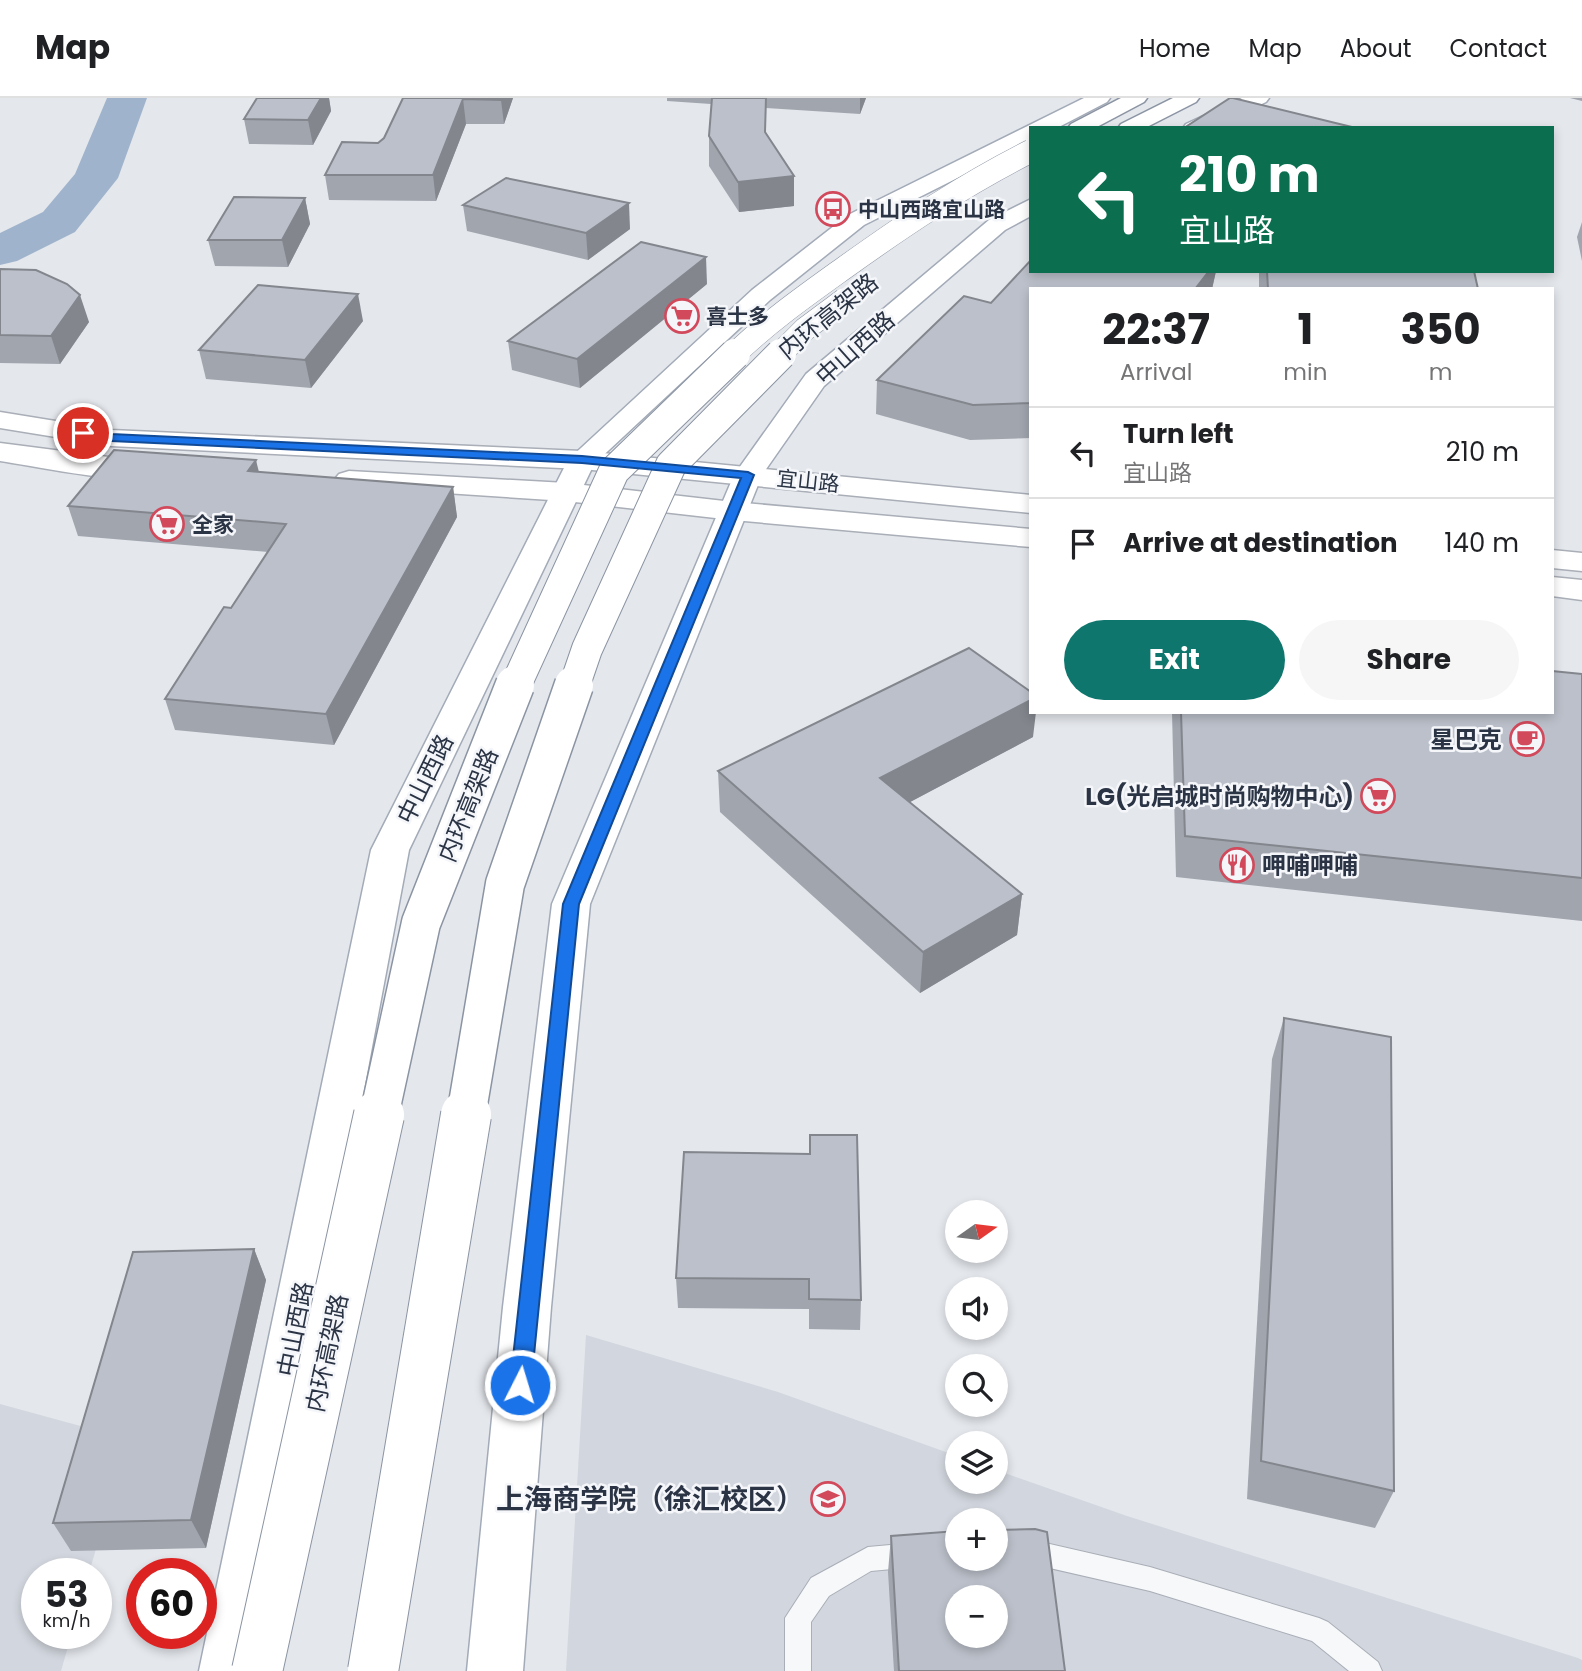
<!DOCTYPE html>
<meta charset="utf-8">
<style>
:root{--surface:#fff;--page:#f6f6f6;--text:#202124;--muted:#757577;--line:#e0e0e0;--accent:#0f766e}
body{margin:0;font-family:Poppins,"Noto Sans SC",sans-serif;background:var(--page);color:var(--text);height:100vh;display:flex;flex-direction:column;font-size:26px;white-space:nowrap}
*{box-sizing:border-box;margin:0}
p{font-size:23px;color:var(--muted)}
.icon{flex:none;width:38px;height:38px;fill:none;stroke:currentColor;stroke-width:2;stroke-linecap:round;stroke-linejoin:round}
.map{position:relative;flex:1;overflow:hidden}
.sheet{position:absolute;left:1029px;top:189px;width:525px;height:427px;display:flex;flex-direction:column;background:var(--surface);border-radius:0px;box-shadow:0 4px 10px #0003}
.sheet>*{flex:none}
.guide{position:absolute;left:1029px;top:28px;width:525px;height:147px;border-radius:0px;box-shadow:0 4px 10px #0003;background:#0b6e4f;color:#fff;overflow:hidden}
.needle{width:46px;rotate:76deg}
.controls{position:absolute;left:945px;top:1102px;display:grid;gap:14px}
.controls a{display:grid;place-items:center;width:63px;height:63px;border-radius:50%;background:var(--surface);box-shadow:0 4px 10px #0003;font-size:35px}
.speed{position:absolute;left:21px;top:1460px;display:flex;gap:14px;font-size:35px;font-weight:700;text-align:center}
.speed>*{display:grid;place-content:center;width:91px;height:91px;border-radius:50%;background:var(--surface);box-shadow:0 4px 10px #0003;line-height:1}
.speed small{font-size:18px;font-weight:400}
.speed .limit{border:10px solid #d22;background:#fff;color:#111}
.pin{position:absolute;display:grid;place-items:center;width:60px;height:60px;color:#fff;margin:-30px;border:4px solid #fff;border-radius:50%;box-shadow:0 2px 7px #0007}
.me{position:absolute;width:77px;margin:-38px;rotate:5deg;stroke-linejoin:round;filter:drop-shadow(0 0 5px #0008)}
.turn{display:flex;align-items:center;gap:24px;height:147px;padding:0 35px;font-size:32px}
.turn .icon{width:91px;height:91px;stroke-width:2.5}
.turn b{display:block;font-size:49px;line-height:60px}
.eta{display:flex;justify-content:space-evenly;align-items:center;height:119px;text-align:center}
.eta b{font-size:42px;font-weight:700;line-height:49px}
.button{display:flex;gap:14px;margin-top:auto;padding:14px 35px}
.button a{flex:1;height:80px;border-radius:42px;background:var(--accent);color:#fff;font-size:28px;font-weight:700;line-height:80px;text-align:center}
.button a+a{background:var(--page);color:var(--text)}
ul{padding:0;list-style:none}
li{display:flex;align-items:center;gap:21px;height:91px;padding:0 35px;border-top:2px solid var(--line)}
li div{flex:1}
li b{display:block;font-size:26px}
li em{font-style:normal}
header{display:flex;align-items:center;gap:42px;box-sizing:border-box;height:98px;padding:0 35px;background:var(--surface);border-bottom:2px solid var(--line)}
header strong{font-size:33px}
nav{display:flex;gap:38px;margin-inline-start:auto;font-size:24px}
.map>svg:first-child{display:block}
</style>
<header>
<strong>Map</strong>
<nav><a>Home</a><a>Map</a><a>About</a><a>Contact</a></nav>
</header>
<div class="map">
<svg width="1582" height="1573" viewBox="0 0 1582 1573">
<rect width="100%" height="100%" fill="#e4e7ec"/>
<g fill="#d2d6de" fill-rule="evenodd">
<path d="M586,1237L778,1294L957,1358V1384H996V1372L1127,1418L1578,1560L1582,1562V1573H566ZM957,1423H996V1461H957ZM957,1500H996V1538H957Z"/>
<polygon points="0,1306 128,1341 89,1475 37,1475 37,1535 72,1535 61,1573 0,1573"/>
</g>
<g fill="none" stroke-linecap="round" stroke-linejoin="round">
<polygon fill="#9fb4cc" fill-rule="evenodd" points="107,0 147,0 118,80 75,134 17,163 0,167 0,135 43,114 75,76"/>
<g stroke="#a9aeb7" stroke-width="2">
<g id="lane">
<polygon points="1010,1437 1150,1469 1319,1520 1328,1524 1378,1564 1382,1573 1349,1573 1312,1543 1150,1493 1010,1461 996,1462 994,1461 996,1438"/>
<polygon points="957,1441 957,1461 966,1461 957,1465 871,1473 829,1498 811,1524 811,1573 785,1573 785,1520 811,1480 868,1449"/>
</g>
</g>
<g stroke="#a9aeb7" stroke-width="3">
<g id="secondary">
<polygon points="0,314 111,332 582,353 1031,397 1031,415 582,371 111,348 0,330"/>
<path d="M0,345L163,366L167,372L163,378C125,388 41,369 0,363Z"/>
<polygon points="349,373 566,385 733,404 1031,431 1031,449 733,422 566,403 339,388 334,382 339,376"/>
<polygon points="1552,452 1582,455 1582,473 1552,470"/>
<polygon points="1552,479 1582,482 1582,502 1552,498"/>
</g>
</g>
<g stroke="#a3abb8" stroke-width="3">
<g id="primary">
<polygon points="1084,0 1110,0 1107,4 1057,30 1031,30 1031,43 864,127 770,202 594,366 409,752 255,1573 199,1573 371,752 568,362 752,192 848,117"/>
<polygon points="1242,0 1269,0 1266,4 1211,30 1183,30 1186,26"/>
<polygon points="1031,101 1031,118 1005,132 824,288 762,377 590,806 551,1209 523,1573 467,1573 503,1209 552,806 734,377 806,276 989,122"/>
</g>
</g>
<g stroke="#8b94a3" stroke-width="3">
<g id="highway">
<polygon points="1121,0 1147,0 1144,4 1095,30 1068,30 1071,26"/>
<polygon points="1173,0 1199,0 1196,4 1145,30 1118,30 1121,26"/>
</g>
</g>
<use href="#lane" fill="#f7f8fa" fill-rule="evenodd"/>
<use href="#secondary" fill="#fff" fill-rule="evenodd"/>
<use href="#primary" fill="#fff" fill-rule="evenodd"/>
<use href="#highway" fill="#fff" fill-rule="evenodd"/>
<g stroke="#8b94a3" stroke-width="24" stroke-linecap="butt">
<g id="highway-bridge-far3">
<path d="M734,257C768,224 805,198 844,170C904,127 965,86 1031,53"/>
<polyline points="779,257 805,231 844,202"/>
</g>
</g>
<g stroke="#8b94a3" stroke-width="32" stroke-linecap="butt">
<g id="highway-bridge-far2">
<polyline points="515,589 614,373 735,256"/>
<polyline points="574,589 587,551 671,367 781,256"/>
</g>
</g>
<g stroke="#8b94a3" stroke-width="41" stroke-linecap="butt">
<g id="highway-bridge-far1">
<polyline points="379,1018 421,825 515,587"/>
<polyline points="466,1018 505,786 574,587"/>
</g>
</g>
<g stroke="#8b94a3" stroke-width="52" stroke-linecap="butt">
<g id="highway-bridge">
<polyline points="257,1573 379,1017"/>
<polyline points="373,1573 466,1017"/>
</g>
</g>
<use href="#highway-bridge-far3" stroke="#fff" stroke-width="23"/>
<use href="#highway-bridge-far2" stroke="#fff" stroke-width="30"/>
<use href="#highway-bridge-far1" stroke="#fff" stroke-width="38"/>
<use href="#highway-bridge" stroke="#fff" stroke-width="50"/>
</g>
<g fill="#a1a5ae">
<polygon points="257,0 329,0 331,13 313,47 249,46 244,21"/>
<polygon points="403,0 513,0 504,26 466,26 436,103 329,102 325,77 378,45 384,40"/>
<polygon points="667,0 866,0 860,16 766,10 766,36 794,78 794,108 739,114 709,68 709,38 711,6 667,3"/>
<polygon points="1570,0 1582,0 1582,3"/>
<polygon points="305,100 310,126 288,169 215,168 208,142"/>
<polygon points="463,107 630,131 588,162 467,133"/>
<polygon points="1582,124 1582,163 1577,139"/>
<polygon points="1031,162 1031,173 1216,173 1212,191 1031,191 1031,340 970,342 876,316 877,282 964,198 991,205"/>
<polygon points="0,171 89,224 60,266 0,265"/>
<polygon points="1259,173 1474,173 1478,191 1259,191"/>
<polygon points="707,186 580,290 512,272 508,243"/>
<polygon points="363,223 311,290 206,281 199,252"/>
<polygon points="259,374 453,389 457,419 334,647 175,632 165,601 231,510 268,454 78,438 68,408"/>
<polygon points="1582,576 1582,823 1176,779 1172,614 1552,614"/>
<polygon points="1033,639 910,704 1022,796 1017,837 920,895 720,714 718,673"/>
<polygon points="1284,920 1394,1393 1375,1430 1247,1401 1272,961"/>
<polygon points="684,1054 861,1202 860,1232 809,1231 809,1211 678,1210 676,1180"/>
<polygon points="254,1151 266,1182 206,1450 71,1453 53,1425"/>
<polygon points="891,1438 1065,1573 894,1573 888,1474"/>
</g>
<g fill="#83868d">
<polygon points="321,0 329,0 331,13 313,47 308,22"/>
<polygon points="502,0 513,0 504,26 501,2"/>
<polygon points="860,0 866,0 860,16"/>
<polygon points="463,1 466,26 436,103 433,77"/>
<polygon points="794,78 794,108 739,114 738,84"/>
<polygon points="305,100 310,126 288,169 282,142"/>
<polygon points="629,105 630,131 588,162 586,135"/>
<polygon points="706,159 707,186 580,290 577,261"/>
<polygon points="1209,173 1216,173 1212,191 1195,191"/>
<polygon points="358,196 363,223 311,290 305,262"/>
<polygon points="80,197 89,224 60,266 51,238"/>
<polygon points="256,362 263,391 248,373"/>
<polygon points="453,389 457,419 334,647 326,616"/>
<polygon points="1031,602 1031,614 1036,614 1033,639 878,721 880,680"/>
<polygon points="1022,796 1017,837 920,895 923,854"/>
<polygon points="254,1151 266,1182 206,1450 191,1422"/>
</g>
<g fill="#bbc0ca" stroke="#83868d" stroke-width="2" fill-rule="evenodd">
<polygon points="257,0 321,0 308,22 244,21"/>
<polygon points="403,0 502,0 501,2 463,1 433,77 325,77 342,44 378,45 384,40"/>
<polygon points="712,0 766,0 765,34 794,78 738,84 709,38"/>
<polygon points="1230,0 1233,0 1356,30 1184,30"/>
<polygon points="506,80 629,105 586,135 463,107"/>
<polygon points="234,99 305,100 282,142 208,142"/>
<polygon points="641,144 706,159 577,261 508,243"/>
<polygon points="1031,162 1031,173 1209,173 1195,191 1031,191 1031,305 973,307 877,282 964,198 991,205"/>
<polygon points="0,171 36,172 67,186 80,197 51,238 0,237"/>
<polygon points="1267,173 1474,173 1478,191 1268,191"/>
<polygon points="258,187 358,196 305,262 199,252"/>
<polygon points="114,352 256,362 248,373 453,389 326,616 165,601 224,509 231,510 286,426 68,408"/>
<polygon points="969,550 1031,594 1031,602 880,680 1022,796 923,854 718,673"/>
<polygon points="1552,573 1582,576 1582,780 1185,738 1181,614 1552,614"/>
<polygon points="1284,920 1391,939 1394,1393 1261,1363"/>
<polygon points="810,1037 857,1037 861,1202 809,1201 809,1181 676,1180 684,1054 810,1056"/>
<polygon points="254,1151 191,1422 53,1425 133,1154"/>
<path d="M1035,1431L1047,1434L1065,1573H899L891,1438L957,1433V1461H996V1432ZM957,1500H996V1538H957Z"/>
</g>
<polygon fill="#1a73e8" stroke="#114b97" stroke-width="2" points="83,332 111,336 582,358 748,374 754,377 579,806 531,1287 528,1293 520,1296 513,1293 510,1287 563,806 741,380 582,365 111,343 79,338 79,333"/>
<defs>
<g id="bus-ring" transform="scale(1.75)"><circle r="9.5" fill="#f4f6f9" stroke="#d1495b" stroke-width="1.5"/><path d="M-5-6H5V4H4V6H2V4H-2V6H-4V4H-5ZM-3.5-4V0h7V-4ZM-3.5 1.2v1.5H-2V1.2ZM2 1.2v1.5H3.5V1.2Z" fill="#d1495b"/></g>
<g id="supermarket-ring" transform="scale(1.75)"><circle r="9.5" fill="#f4f6f9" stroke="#d1495b" stroke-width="1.5"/><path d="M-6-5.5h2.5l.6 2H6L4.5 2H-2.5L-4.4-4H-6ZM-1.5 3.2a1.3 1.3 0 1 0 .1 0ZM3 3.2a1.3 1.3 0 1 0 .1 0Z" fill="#d1495b"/></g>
<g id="cafe-ring" transform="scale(1.75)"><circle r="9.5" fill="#f4f6f9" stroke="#d1495b" stroke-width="1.5"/><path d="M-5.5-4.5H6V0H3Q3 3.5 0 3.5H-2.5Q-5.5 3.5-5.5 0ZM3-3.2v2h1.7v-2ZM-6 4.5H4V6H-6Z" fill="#d1495b"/></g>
<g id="restaurant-ring" transform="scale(1.75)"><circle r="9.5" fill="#f4f6f9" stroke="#d1495b" stroke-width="1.5"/><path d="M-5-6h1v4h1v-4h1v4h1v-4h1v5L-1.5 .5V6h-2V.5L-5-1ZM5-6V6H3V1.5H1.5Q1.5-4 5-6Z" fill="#d1495b"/></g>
<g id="university-ring" transform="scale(1.75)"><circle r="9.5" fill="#f4f6f9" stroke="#d1495b" stroke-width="1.5"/><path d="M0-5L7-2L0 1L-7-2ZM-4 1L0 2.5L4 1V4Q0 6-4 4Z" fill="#d1495b"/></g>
</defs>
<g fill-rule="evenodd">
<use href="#bus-ring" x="833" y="111"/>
<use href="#supermarket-ring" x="682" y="218"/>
<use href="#supermarket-ring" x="167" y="426"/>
<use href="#cafe-ring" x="1527" y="641"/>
<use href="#supermarket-ring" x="1378" y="698"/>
<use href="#restaurant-ring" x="1237" y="767"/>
<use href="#university-ring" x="828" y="1401"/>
</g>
<g text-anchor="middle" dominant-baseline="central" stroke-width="5" stroke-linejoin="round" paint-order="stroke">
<g font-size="21" font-weight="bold" fill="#2b3445" stroke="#f4f6f9" text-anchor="start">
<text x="858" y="111">中山西路宜山路</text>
<text x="706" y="218">喜士多</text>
<text x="192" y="426">全家</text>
</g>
<g font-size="21" fill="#2b3445" stroke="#f4f6f9">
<text transform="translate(808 383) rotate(6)">宜山路</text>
</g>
<g font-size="24" fill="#2b3445" stroke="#f4f6f9">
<text transform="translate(828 218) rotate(-39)">内环高架路</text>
<text transform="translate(855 250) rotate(-42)">中山西路</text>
<text transform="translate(425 681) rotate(-64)">中山西路</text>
<text transform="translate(468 707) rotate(-68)">内环高架路</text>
<text transform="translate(295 1231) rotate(-79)">中山西路</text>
<text transform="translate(327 1255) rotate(-78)">内环高架路</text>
</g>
<g font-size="24" font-weight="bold" fill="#2b3445" stroke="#f4f6f9" text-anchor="end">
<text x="1502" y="641">星巴克</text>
<text x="1354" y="698">LG(光启城时尚购物中心)</text>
<text x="1262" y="767" text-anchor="start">呷哺呷哺</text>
</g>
<g font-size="28" font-weight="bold" fill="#2b3445" stroke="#f4f6f9" text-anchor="end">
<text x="804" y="1401">上海商学院（徐汇校区）</text>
</g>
</g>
</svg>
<div class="controls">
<a><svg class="needle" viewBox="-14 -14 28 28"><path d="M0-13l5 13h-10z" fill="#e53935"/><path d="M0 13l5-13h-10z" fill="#757577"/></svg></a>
<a><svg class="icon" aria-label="sound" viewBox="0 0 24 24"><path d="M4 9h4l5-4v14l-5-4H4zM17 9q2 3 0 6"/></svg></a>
<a><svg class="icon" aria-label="search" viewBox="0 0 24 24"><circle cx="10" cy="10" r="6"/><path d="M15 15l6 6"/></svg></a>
<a><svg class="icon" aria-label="layers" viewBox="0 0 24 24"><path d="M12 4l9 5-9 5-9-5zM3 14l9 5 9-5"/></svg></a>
<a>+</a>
<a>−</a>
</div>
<div class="speed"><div>53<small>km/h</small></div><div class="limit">60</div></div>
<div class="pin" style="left:83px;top:335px;background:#d93025"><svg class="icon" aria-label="arrive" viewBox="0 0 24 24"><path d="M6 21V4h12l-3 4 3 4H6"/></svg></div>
<svg class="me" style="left:520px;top:1287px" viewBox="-20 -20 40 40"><circle r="17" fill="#1a73e8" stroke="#fff" stroke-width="3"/><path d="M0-11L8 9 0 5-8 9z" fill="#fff"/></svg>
<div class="guide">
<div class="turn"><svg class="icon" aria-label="left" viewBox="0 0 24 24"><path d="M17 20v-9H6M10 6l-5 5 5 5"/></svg><div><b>210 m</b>宜山路</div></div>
</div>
<section class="sheet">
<div class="eta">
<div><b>22:37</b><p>Arrival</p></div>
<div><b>1</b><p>min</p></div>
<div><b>350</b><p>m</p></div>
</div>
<ul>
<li><svg class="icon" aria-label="left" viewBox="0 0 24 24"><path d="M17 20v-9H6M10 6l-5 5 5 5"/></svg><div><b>Turn left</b><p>宜山路</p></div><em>210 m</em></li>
<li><svg class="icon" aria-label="arrive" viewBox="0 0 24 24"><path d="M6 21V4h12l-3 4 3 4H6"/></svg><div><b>Arrive at destination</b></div><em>140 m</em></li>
</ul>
<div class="button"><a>Exit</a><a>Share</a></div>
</section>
</div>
